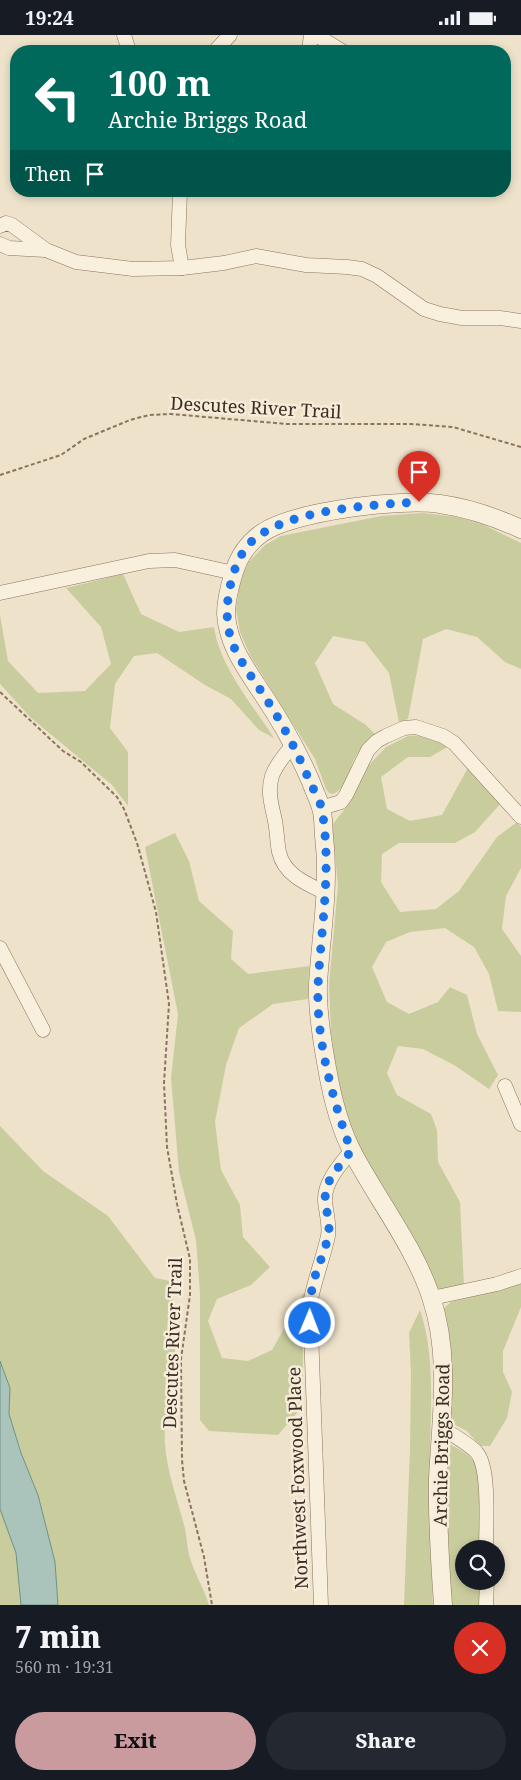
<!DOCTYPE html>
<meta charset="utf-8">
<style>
:root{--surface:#171b24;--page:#242831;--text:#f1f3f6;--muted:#9ea1a6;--accent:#c99b9f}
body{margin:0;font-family:"Noto Serif",serif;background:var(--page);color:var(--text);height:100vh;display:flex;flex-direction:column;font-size:19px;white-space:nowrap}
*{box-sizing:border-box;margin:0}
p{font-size:16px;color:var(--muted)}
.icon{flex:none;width:28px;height:28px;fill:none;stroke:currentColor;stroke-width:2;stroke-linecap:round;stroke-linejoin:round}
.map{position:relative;height:1570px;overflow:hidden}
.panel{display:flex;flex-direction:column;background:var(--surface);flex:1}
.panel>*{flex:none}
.hud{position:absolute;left:10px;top:10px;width:501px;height:152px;border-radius:20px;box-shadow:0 2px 8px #0003;background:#00695c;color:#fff;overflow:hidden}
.fabs{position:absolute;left:455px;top:1505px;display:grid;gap:10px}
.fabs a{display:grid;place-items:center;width:50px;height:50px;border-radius:50%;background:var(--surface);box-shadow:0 2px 8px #0003;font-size:25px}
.pin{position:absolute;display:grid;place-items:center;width:42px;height:42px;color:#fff;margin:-51px -21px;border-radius:50% 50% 50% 0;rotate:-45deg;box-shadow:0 0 5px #0007}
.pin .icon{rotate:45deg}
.me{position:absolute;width:55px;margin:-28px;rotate:1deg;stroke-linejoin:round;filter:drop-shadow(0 0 4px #0008)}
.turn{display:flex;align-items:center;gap:18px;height:105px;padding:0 15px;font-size:22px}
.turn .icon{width:65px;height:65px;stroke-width:2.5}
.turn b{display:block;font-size:35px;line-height:42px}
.then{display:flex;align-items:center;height:48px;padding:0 15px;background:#0003;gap:10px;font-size:19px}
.round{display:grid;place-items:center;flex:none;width:52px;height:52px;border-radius:26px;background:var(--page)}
.headline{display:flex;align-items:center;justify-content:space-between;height:85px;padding:0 15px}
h1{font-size:30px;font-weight:800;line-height:38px}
.cta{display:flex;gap:10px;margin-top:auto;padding:10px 15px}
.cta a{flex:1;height:58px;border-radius:30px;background:var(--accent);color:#111;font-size:20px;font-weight:800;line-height:58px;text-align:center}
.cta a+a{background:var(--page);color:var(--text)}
.status{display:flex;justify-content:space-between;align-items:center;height:35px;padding:0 25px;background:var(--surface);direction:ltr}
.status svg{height:14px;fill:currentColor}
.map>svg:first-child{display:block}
</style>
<div class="status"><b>19:24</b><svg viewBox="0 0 49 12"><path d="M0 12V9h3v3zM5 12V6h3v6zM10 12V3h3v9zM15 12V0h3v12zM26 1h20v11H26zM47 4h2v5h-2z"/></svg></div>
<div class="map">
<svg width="521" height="1570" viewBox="0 0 521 1570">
<rect width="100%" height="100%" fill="#eee2ca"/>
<g fill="#c9cd9d">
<path d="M422,478L458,482L484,490L521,508V634L505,627L477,602L446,594L423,604L408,684L399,687L389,638L365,607L333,601L315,628L333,669L366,690L376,700C369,706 361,713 356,721C348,735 349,751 333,759L329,758L326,754L315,724L251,622L240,597L236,574L240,545L249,527L265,510L281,501L381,481Z"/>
<path d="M123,539L141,579L179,597L214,592C220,632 252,669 274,703L259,695L231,664L205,650L157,618L134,621L115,649L110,693L128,717V771L112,750L31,683L0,649V580L8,626L38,658L85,656L111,629L101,592L66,553Z"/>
<path d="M424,700L449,711L430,722H408L381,742L387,774L410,786L442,780L469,731L501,768L475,797L455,808H399L382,819L381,847L400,877L436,874L459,856L497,802L517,787L521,792V833L506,861L502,894L521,921V977L498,976L489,939L474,912L445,893L410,897L386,907L372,932L387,967L409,979L438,967L450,952L467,960L477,999L498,1040L489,1054L454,1030L423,1014L398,1011L387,1038L397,1060L431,1079L437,1095L438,1127L460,1167L464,1251C454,1254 444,1259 434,1251L354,1102L338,1049L331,997L329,950L338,850L332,790L348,770L369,730L386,712L408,701Z"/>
<polygon points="175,798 189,826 199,866 233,896 231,924 248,939 309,931 308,964 273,969 239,993 226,1030 215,1087 221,1135 240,1170 243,1202 270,1232 251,1250 217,1264 208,1286 222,1323 248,1326 272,1315 304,1258 302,1372 278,1400 209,1396 200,1385 200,1258 196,1205 179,1137 171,1043 178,979 145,812"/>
<path d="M0,1091L43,1136L108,1181L155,1243L170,1246C173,1265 177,1283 176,1303C174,1338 163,1373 165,1409C167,1438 178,1466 185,1494C187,1503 187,1512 189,1520C194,1538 204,1553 209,1570H58L55,1527L9,1379L10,1353L0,1326Z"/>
<polygon points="521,1249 521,1272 503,1316 503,1337 512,1357 507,1383 490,1411 480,1411 467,1396 451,1388 452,1333 447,1297 442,1280 444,1273 451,1267"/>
<path d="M420,1275C436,1322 430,1376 430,1426C429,1474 431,1522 433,1570H404L410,1413L411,1338L409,1298Z"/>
<path d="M449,1409C460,1414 470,1420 477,1431C486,1445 481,1495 480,1514H464V1546H480V1570H450L446,1476Z"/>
<polygon points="0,1446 16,1518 21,1570 0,1570"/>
</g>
<polygon fill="#aac3bb" stroke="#709188" points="0,1326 10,1353 9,1379 21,1418 38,1460 55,1527 58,1570 21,1570 16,1518 0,1474"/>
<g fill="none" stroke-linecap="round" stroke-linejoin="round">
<g stroke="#8b745e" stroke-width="15">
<g id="minor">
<polyline points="124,0 129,16"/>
<polyline points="316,0 342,16"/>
<polyline points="215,16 230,0"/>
<polyline points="309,16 311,0"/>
<polyline points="180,156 178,210 182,233"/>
<polyline points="0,191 6,188 12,190 46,215 76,227 133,234 182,233 224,228 256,221 306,230 347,232 362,234 377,241 424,274 440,279 462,283 500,283 521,286"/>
<polyline points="0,209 9,213 45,215"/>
<polyline points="0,558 149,526 175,525 234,538"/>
<path d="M293,709C286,719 276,729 272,741C267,757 272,771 275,786C277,796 277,807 279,817C284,840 307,849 326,858"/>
<polyline points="321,773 341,767 346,760 368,715 377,706 386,701 404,693 416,692 443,701 454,708 521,782"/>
<polyline points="0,913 43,995"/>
<polyline points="505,1051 521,1089"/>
<polyline points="432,1263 497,1249 521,1241"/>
<path d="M442,1393C452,1400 470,1409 477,1418C490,1433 486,1492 486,1514"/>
<path d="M321,1570L310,1269C314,1246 323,1224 328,1201C330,1190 326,1178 325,1166C324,1147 340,1130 351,1116"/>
<polyline points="486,1570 487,1546"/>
</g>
</g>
<g stroke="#8b745e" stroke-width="19">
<path id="tertiary" d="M443,1570C440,1528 437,1486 438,1443C441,1383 451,1321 431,1262C415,1213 378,1165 354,1120C340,1094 332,1062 327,1033C322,1006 317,976 318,949C321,899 330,851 324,801C323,792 324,782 321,773C319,765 314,756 311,747C298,717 282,688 264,661C247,635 228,611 226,579C226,565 230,550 234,537C239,521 248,508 262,498C294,476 402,463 440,469C468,473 495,482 521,494"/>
</g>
<g stroke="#8b745e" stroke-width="2" stroke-dasharray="4 2.5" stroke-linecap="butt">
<polyline points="0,440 61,420 84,404 130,385 149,380 171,379 287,389 411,389 453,392 521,412"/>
<polyline points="0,657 63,716 81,727 117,762 124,774 137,808 156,877 169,969 164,1048 167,1112 177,1169 190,1224 190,1260 181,1324 182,1425 184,1446 204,1522 212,1570"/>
</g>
<use href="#minor" stroke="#f9efdd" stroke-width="14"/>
<use href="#tertiary" stroke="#f9efdd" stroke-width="18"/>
</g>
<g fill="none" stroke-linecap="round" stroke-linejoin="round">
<path stroke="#1a73e8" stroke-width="9" stroke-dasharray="0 16.2" d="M310,1288C310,1275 310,1262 313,1249C317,1231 328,1212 329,1193C329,1179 322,1165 327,1151C332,1138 343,1127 351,1116C333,1065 316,1006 318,951C321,892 332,834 322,775C320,765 313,754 309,745C297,716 282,688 265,662C256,648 246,635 238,620C226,599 225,576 230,552C233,537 239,520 250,508C284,474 372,470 419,467"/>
</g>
<g text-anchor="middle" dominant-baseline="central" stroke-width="5" stroke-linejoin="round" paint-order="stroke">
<g font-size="18" fill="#3b2d21" stroke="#f6ecd9">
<text transform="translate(256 372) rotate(3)">Descutes River Trail</text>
<text transform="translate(172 1308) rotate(-88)">Descutes River Trail</text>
<text transform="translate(441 1410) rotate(-89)">Archie Briggs Road</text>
<text transform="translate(297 1443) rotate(-92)">Northwest Foxwood Place</text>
</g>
</g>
</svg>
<div class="fabs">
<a><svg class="icon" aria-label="search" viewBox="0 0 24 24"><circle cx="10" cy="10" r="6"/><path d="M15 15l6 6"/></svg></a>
</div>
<div class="pin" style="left:419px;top:467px;background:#d93025"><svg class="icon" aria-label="arrive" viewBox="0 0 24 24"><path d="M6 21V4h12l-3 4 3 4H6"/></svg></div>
<svg class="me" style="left:310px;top:1288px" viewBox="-20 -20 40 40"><circle r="17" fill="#1a73e8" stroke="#fff" stroke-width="3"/><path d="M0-11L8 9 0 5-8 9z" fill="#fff"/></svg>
<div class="hud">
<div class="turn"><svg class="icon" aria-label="left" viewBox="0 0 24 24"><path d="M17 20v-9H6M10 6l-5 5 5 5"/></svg><div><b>100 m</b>Archie Briggs Road</div></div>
<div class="then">Then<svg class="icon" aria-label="arrive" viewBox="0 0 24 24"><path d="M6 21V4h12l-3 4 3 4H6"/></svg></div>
</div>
</div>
<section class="panel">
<div class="headline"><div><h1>7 min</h1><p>560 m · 19:31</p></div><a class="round" style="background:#d93025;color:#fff"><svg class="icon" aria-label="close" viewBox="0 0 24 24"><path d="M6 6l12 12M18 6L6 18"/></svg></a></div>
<div class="cta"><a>Exit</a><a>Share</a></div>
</section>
